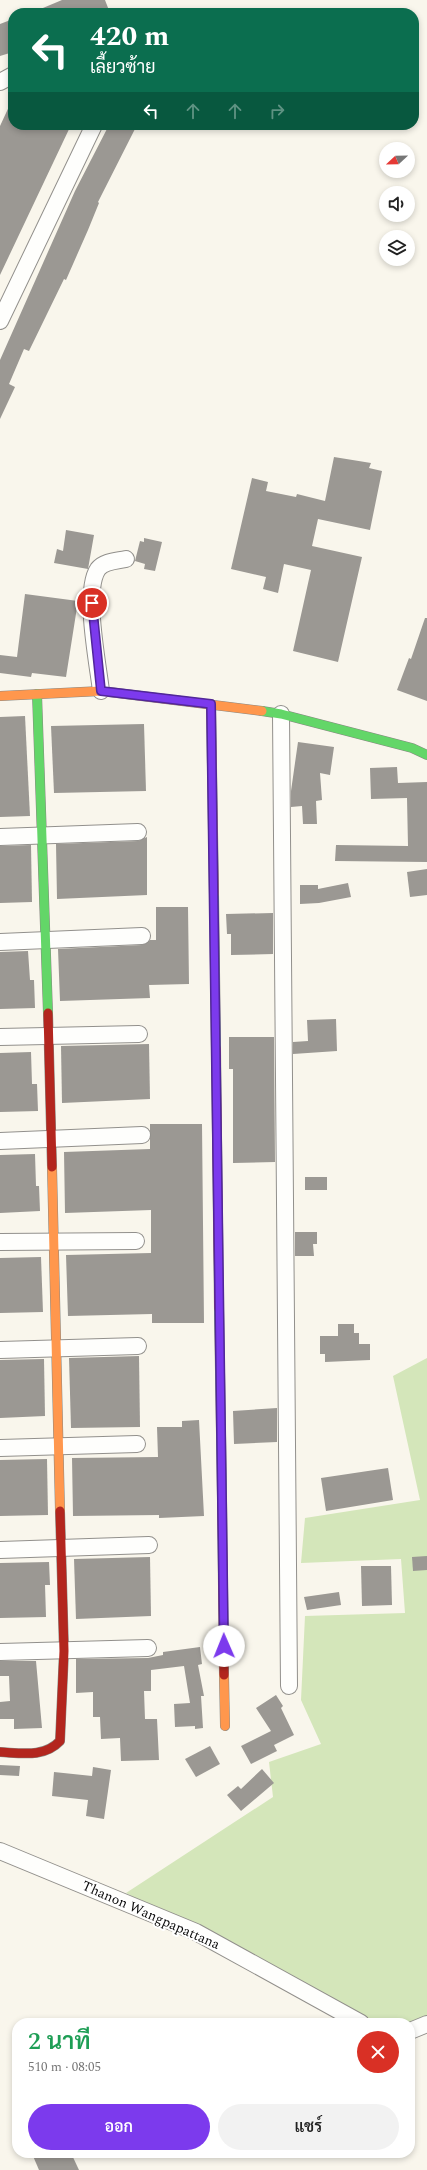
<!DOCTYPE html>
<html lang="th">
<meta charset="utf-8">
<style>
:root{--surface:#fff;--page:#f2f2f2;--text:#222;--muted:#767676;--accent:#7c3aed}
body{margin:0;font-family:Spectral,Sarabun,serif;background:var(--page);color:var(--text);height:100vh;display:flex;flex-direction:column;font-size:15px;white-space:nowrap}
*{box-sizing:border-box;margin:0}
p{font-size:13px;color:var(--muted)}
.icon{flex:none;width:22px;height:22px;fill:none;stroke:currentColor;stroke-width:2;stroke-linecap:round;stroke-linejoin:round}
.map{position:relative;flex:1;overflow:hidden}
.side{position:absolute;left:12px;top:2018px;width:403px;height:140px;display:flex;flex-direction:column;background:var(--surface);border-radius:16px;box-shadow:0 2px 6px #0003}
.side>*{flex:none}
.guide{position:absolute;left:8px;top:8px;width:411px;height:122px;border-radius:16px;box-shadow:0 2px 6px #0003;background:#0b6e4f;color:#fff;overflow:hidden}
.needle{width:26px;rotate:248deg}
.controls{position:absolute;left:379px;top:142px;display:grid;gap:8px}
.controls a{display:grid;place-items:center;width:36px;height:36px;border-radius:50%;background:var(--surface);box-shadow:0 2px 6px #0003;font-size:20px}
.pin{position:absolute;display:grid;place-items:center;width:34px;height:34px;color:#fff;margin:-17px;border:2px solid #fff;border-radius:50%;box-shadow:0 1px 4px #0007}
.me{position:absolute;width:44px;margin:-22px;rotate:359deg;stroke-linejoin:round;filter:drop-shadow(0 0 3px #0008)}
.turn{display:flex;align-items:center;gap:14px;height:84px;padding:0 16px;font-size:18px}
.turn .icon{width:52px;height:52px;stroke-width:2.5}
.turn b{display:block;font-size:28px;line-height:34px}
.lanes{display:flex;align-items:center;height:38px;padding:0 16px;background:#0003;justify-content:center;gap:20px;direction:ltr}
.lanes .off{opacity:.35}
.round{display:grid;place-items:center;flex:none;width:42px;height:42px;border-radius:21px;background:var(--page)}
.headline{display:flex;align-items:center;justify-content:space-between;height:68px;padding:0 16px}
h1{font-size:24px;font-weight:600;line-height:30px;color:#1e9e55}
.primary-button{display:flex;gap:8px;margin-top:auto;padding:8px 16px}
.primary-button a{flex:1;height:46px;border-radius:24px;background:var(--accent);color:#fff;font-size:16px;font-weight:600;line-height:46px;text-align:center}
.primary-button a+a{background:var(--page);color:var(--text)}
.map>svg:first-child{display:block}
</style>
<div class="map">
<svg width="427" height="2170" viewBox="0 0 427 2170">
<rect width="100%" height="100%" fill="#f9f6ec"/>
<polygon fill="#d4e6ba" points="427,1358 427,2022 366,2023 126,1893 273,1797 269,1762 321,1744 301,1700 305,1616 405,1613 401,1559 301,1563 305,1518 420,1500 393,1376"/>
<g fill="#9b9893">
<polygon points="62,0 105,0 110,13 31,13"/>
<polygon points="13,19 13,52 0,56 0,24"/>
<polygon points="13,98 13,125 71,125 0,275 0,126"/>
<polygon points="109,125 137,125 98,202 99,203 88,230 66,280 64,279 29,351 24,349 9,384 15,387 0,419 0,360 75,191"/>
<polygon points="334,457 371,463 369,468 382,471 370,530 318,519 312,546 362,557 338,662 293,651 311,570 284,564 278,593 263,589 266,577 231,569 252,478 268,482 266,491 296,497 297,494 325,501"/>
<polygon points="66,530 94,535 88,569 54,563 57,549 63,551"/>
<polygon points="144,538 162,542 155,571 144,569 145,564 135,561 140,541 144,542"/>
<polygon points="25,594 78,601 66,677 32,673 31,677 0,673 0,655 17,657"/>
<polygon points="425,618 427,618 427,701 397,690 409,658 411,659"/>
<polygon points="25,716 30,816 0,817 0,717"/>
<polygon points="144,724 146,791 54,793 51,726"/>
<polygon points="298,742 334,747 330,775 320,773 322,800 316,801 317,824 303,824 302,806 291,807 291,791"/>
<polygon points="397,767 398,783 427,782 427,862 335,861 336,845 408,846 407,798 371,799 370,768"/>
<polygon points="147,837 147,895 57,899 56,844 138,841"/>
<polygon points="31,845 32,902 0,903 0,846"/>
<polygon points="427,869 427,895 410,897 407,872"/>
<polygon points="348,883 351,897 319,903 300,904 300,885 318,885 318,889"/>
<polygon points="156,907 188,907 189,984 149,985 150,998 60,1001 58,949 142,945 150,940 156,940"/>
<polygon points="273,913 273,954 231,955 231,934 227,934 226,914"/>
<polygon points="28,951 30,980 34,980 35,1008 0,1009 0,952"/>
<polygon points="336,1019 337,1051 293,1054 293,1042 308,1041 307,1020"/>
<polygon points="229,1037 274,1037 275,1162 233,1163 233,1069 229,1069"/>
<polygon points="149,1044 150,1099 62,1103 61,1046"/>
<polygon points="31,1052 32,1084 37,1084 38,1111 0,1112 0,1053"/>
<polygon points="150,1124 202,1124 204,1323 152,1323 152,1314 68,1316 66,1255 151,1253 151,1210 65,1213 64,1152 150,1149"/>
<polygon points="35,1154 36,1186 39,1186 40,1211 0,1213 0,1155"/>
<rect x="305" y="1177" width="22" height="13"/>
<polygon points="295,1232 317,1232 317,1244 313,1244 314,1256 295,1256"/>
<polygon points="41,1257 43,1312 0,1313 0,1258"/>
<polygon points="338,1324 354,1324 354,1333 359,1333 359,1344 370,1344 370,1360 325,1362 325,1354 320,1354 320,1336 338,1336"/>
<polygon points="139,1356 140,1427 71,1428 69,1358"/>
<polygon points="44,1359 45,1416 0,1418 0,1360"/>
<polygon points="277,1408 277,1442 234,1444 233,1411"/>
<polygon points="199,1420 204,1516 159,1518 159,1515 73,1516 72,1458 158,1457 157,1427 182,1427 182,1421"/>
<polygon points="47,1459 48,1515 0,1516 0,1460"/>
<polygon points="388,1468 393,1500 326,1511 321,1478"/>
<polygon points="427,1556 427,1570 413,1571 412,1557"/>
<polygon points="150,1557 151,1616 76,1619 74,1559"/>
<polygon points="49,1562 50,1585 45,1585 46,1617 0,1618 0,1563"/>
<polygon points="361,1566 391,1566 392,1605 362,1606"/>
<polygon points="339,1592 341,1605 307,1610 304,1597"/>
<polygon points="200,1647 202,1664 198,1665 204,1696 201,1696 203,1728 195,1729 195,1726 175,1727 174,1704 190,1703 184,1666 151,1670 151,1691 144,1691 145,1719 157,1719 159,1760 121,1761 120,1738 101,1739 100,1717 93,1717 93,1692 76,1693 76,1659 148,1658 163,1655 163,1652"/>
<polygon points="0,1661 36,1661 42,1728 14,1729 14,1719 0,1719 0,1702 10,1701 9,1676 0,1676"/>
<polygon points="276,1695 283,1706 281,1708 294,1735 274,1745 277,1751 251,1764 241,1746 271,1731 256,1708"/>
<polygon points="210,1746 220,1764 196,1777 185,1759"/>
<polygon points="0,1765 20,1766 19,1776 0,1775"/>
<polygon points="93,1767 111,1770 104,1819 86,1816 88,1800 52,1796 54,1772 92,1776"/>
<polygon points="262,1769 274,1783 241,1811 227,1795 238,1786 241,1789"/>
<polygon points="41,2153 71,2153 79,2170 39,2170 33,2156"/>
</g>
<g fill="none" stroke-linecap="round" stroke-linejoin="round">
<g stroke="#92908c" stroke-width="18">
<g id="street">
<polyline points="0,82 13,75"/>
<polyline points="0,321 94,125"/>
<path d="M101,691C98,664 83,591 98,569C104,561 117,561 126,559"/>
<polyline points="281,714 289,1686"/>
<polyline points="0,837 138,832"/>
<polyline points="0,942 142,936"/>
<polyline points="0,1037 139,1034"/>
<polyline points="0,1141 142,1135"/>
<polyline points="0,1242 136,1241"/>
<polyline points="0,1350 138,1346"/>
<polyline points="0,1448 137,1444"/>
<polyline points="0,1550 149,1545"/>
<polyline points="0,1652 148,1648"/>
<polyline points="0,1851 196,1932 361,2023"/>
<polyline points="410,2031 427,2024"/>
</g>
</g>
<g stroke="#888782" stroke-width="10">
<g id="fast">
<polyline points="37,694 48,1013"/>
<polyline points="262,711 281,714 412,748 427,755"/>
<polyline points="214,894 216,1048"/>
<polyline points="219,1309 222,1497"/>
</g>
</g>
<g stroke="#888782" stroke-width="10">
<g id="slow">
<polyline points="0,696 101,691 262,711"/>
<polyline points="211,704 214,894"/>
<polyline points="52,1167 60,1511"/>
<polyline points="224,1675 225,1726"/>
</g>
</g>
<g stroke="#888782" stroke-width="10">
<g id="jam">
<polyline points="48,1013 52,1167"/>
<polyline points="216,1048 219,1309"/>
<polyline points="222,1497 224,1675"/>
<path d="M0,1752C21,1753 44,1758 60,1741L64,1651L60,1511"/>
</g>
</g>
<use href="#street" stroke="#fefefc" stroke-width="16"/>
<use href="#fast" stroke="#63d668" stroke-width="9"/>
<use href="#slow" stroke="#ff974d" stroke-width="9"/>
<use href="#jam" stroke="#b3261e" stroke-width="9"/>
</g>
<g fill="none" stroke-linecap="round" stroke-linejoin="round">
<g stroke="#51269a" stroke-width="10">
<polyline id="route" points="92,603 101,691 211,704 224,1646"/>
</g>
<use href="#route" stroke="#7c3aed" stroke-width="7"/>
</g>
<g text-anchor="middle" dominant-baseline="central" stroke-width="4" stroke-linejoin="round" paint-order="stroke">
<g font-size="14" fill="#0a0a0a" stroke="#fff">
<text transform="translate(151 1915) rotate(24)">Thanon Wangpapattana</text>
</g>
</g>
</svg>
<div class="controls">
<a><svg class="needle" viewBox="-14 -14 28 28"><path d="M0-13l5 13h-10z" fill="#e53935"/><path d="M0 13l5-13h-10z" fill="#767676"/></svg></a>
<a><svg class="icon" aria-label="sound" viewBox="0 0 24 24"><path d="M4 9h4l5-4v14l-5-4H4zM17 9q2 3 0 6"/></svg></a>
<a><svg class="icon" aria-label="layers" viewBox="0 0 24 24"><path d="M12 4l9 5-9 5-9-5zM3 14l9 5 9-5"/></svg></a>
</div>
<div class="pin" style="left:92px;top:603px;background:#d93025"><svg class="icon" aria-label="arrive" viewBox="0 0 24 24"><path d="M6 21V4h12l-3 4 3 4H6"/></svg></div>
<svg class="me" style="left:224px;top:1646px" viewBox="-20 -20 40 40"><circle r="19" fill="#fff"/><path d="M0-13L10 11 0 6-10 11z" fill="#7c3aed"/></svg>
<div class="guide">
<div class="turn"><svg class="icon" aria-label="left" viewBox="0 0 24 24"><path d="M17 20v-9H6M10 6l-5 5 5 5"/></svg><div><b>420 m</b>เลี้ยวซ้าย</div></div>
<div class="lanes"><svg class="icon" aria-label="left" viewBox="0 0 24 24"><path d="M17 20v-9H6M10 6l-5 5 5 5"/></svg><svg class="icon off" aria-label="ahead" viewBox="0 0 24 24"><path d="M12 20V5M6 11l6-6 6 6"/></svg><svg class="icon off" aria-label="ahead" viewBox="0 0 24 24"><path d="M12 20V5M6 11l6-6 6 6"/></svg><svg class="icon off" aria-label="right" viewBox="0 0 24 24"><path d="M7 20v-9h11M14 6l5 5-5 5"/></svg></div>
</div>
<section class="side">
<div class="headline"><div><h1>2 นาที</h1><p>510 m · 08:05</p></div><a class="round" style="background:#d93025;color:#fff"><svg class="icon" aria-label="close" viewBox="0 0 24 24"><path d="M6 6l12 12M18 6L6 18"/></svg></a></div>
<div class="primary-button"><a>ออก</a><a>แชร์</a></div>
</section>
</div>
